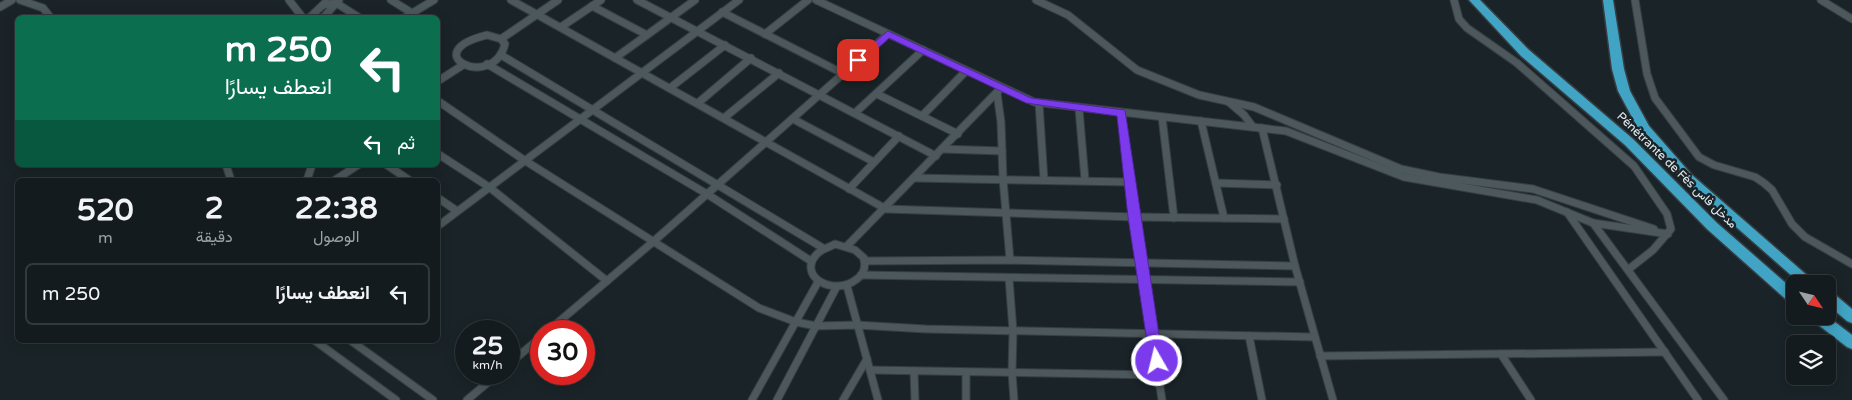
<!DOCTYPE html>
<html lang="ar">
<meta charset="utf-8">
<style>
:root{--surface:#141b1e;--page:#1d2427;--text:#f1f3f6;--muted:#9da1a4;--line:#33393c}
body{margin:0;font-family:"Varela Round",Vazirmatn,sans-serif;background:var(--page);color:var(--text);direction:rtl;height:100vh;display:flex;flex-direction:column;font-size:19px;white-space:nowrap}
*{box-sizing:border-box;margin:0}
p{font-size:16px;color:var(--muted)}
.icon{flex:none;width:28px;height:28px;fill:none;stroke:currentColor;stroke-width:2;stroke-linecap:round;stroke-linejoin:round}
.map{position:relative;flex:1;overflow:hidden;direction:ltr}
.sheet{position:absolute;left:15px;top:178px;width:425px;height:165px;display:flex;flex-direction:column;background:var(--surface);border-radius:8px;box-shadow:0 2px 12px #0003,0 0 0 1px var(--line);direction:rtl}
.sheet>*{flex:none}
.hud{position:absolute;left:15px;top:15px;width:425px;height:152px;border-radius:8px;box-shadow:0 2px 12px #0003,0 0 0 1px var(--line);direction:rtl;background:#0b6e4f;color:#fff;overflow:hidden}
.needle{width:32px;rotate:125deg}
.fabs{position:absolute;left:1786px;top:275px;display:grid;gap:10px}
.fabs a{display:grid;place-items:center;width:50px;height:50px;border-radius:8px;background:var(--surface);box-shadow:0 2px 12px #0003,0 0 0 1px var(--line);font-size:25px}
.speed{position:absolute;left:455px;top:320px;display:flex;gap:10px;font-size:25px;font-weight:700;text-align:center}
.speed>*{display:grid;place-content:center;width:65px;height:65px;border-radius:50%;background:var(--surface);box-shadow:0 2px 12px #0003,0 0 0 1px var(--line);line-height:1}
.speed small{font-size:12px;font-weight:400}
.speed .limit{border:8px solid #d22;background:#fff;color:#111}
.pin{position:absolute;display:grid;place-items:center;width:42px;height:42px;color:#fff;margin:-21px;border-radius:10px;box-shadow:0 2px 8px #0006}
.me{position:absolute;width:55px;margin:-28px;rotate:352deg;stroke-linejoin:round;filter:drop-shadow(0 0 4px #0008)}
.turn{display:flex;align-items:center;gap:18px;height:105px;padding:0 25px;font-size:22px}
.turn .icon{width:65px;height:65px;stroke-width:2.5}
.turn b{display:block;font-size:35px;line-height:42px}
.then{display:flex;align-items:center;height:48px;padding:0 25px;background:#0003;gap:10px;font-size:19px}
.eta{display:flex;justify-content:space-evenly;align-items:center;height:85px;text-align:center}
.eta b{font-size:30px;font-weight:700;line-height:35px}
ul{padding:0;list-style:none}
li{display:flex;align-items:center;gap:15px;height:62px;margin:0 10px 8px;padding:0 15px;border:2px solid var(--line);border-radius:8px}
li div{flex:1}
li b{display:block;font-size:19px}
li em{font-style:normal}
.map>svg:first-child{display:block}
</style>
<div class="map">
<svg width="1852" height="400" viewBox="0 0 1852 400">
<rect width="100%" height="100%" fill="#1a2428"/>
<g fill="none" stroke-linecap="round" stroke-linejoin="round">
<g stroke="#363e42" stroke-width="9">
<g id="minor">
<polyline points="20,0 43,8 51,18"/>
<polyline points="289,0 303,18"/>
<polyline points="391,0 412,13"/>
<polyline points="511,0 886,209 1134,217 1284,219"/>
<polyline points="637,0 936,156"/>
<polyline points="816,0 1034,102 1286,131 1404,177 1537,200 1593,223 1668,234"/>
<polyline points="1036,0 1068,15 1137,70 1199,95 1254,107 1401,169 1439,177 1533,189 1654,229"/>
<polyline points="1454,0 1459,19 1467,28 1517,63 1634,166 1667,214 1671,229 1653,250 1629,269"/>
<polyline points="1635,0 1647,74 1655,98 1699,157 1714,165 1755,177 1764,183 1772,190 1792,224 1805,237 1852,264"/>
<polyline points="1821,0 1852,19"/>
<polyline points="323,5 336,3 360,18"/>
<polyline points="592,6 647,35 695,0"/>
<polyline points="0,7 12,0"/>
<polyline points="722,12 844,74"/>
<polyline points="309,18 326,2"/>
<polyline points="323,18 339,0"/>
<polyline points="404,18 434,0"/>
<polyline points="561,27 601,0"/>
<polyline points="765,34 808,0"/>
<path d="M487,35L501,39L505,44C493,92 414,53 487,35Z"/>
<polyline points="501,39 558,0"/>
<polyline points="501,55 823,248"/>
<polyline points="615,58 647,35"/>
<polyline points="487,64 707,194 811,261"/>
<polyline points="438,81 463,65"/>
<polyline points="670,88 725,45"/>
<polyline points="997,93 1001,122 1003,179 1010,260"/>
<polyline points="877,94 958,134"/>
<polyline points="438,101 524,160 759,308 796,322 816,326 857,325 926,329 1314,337"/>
<polyline points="1229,102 1244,115 1253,127"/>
<polyline points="698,103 751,58"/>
<polyline points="1039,103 1044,180"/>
<polyline points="1079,109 1085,180"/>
<polyline points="855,113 923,50"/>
<polyline points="1121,113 1134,217 1162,400"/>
<polyline points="922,116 966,71"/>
<polyline points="1162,117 1174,218"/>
<polyline points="724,118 779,73"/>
<polyline points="793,119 874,162"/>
<polyline points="1201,121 1224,218"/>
<polyline points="1262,128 1295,266 1333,400"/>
<polyline points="942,149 1002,151"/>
<polyline points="438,154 489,187 607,281"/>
<polyline points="226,165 231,180"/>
<polyline points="387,165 409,180"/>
<polyline points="914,178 1129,182"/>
<polyline points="307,180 312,165"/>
<polyline points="335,180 358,165"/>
<polyline points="1216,183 1277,185"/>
<polyline points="849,189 899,136"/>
<polyline points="438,198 457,211"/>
<polyline points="1567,212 1698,400"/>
<polyline points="1593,223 1724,400"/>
<polyline points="438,226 739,0"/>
<path d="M835,244L855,250L864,258C866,267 864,274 857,279C833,298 795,275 818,253C822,249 830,247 835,244Z"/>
<polyline points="848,245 1001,88"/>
<polyline points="864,261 1010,260 1295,266"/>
<polyline points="861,275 1300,282"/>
<polyline points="1009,278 1013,331 1012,373 1014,400"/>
<polyline points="847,286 878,400"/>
<polyline points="548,331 654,241 888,34"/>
<polyline points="1249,336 1262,400"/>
<polyline points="314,340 396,400"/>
<polyline points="350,340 433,400"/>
<polyline points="1501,354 1531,400"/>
<polyline points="1320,356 1665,352"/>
<polyline points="509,364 541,337"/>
<polyline points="870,370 1159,375"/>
<polyline points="914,371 915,400"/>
<polyline points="966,373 966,400"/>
<polyline points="467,400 498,374"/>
<polyline points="752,400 818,282"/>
<polyline points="777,400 836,288"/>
<polyline points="843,400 867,359"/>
</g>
</g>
<g stroke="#363e42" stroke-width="3">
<g id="motorway">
<polygon points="1469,0 1480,0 1529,50 1633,139 1717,223 1795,291 1795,305 1790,303 1707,229 1625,145 1521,56"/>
<polygon points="1603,0 1613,0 1624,69 1630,91 1649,126 1692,175 1817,284 1801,284 1684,181 1640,132 1618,91 1612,69"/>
<polygon points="1828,291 1833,293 1852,309 1852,323 1847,321 1828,305"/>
<polygon points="1810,316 1827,316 1852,335 1852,349 1847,347 1812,320"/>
</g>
</g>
<use href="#minor" stroke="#4c585c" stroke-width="7"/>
<use href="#motorway" fill="#41a4c4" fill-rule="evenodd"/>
</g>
<polygon fill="#7c3aed" stroke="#51269a" points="888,31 1031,98 1125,110 1163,361 1161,365 1157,367 1152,365 1150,361 1128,217 1117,116 1026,103 889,38 862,63 855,63 855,58"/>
<g text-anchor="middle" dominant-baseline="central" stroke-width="5" stroke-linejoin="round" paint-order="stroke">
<g font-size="12" fill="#e6edf0" stroke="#1a2428">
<text transform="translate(1677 170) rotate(44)">Pénétrante de Fès مدخل فاس</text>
</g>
</g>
</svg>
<div class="fabs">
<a><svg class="needle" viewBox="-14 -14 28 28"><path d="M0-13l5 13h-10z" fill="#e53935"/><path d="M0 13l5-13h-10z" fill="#9da1a4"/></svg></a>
<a><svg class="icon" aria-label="layers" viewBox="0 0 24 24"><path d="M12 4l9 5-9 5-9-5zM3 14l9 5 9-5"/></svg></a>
</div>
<div class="speed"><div>25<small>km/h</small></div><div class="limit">30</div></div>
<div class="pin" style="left:858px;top:60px;background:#d93025"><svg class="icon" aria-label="arrive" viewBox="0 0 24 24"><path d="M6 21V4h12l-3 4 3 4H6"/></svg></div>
<svg class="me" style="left:1157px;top:361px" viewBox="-20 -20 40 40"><circle r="17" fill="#7c3aed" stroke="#fff" stroke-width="3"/><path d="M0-11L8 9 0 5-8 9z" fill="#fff"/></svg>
<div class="hud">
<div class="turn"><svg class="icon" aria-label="left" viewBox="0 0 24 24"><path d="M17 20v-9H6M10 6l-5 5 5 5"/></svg><div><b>250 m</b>انعطف يسارًا</div></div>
<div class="then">ثم<svg class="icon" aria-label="left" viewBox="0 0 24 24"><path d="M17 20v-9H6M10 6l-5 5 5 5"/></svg></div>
</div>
<section class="sheet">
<div class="eta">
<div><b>22:38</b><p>الوصول</p></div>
<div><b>2</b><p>دقيقة</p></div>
<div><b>520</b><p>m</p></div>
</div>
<ul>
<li><svg class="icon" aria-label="left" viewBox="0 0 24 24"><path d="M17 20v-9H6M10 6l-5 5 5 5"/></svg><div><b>انعطف يسارًا</b></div><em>250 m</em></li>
</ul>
</section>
</div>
